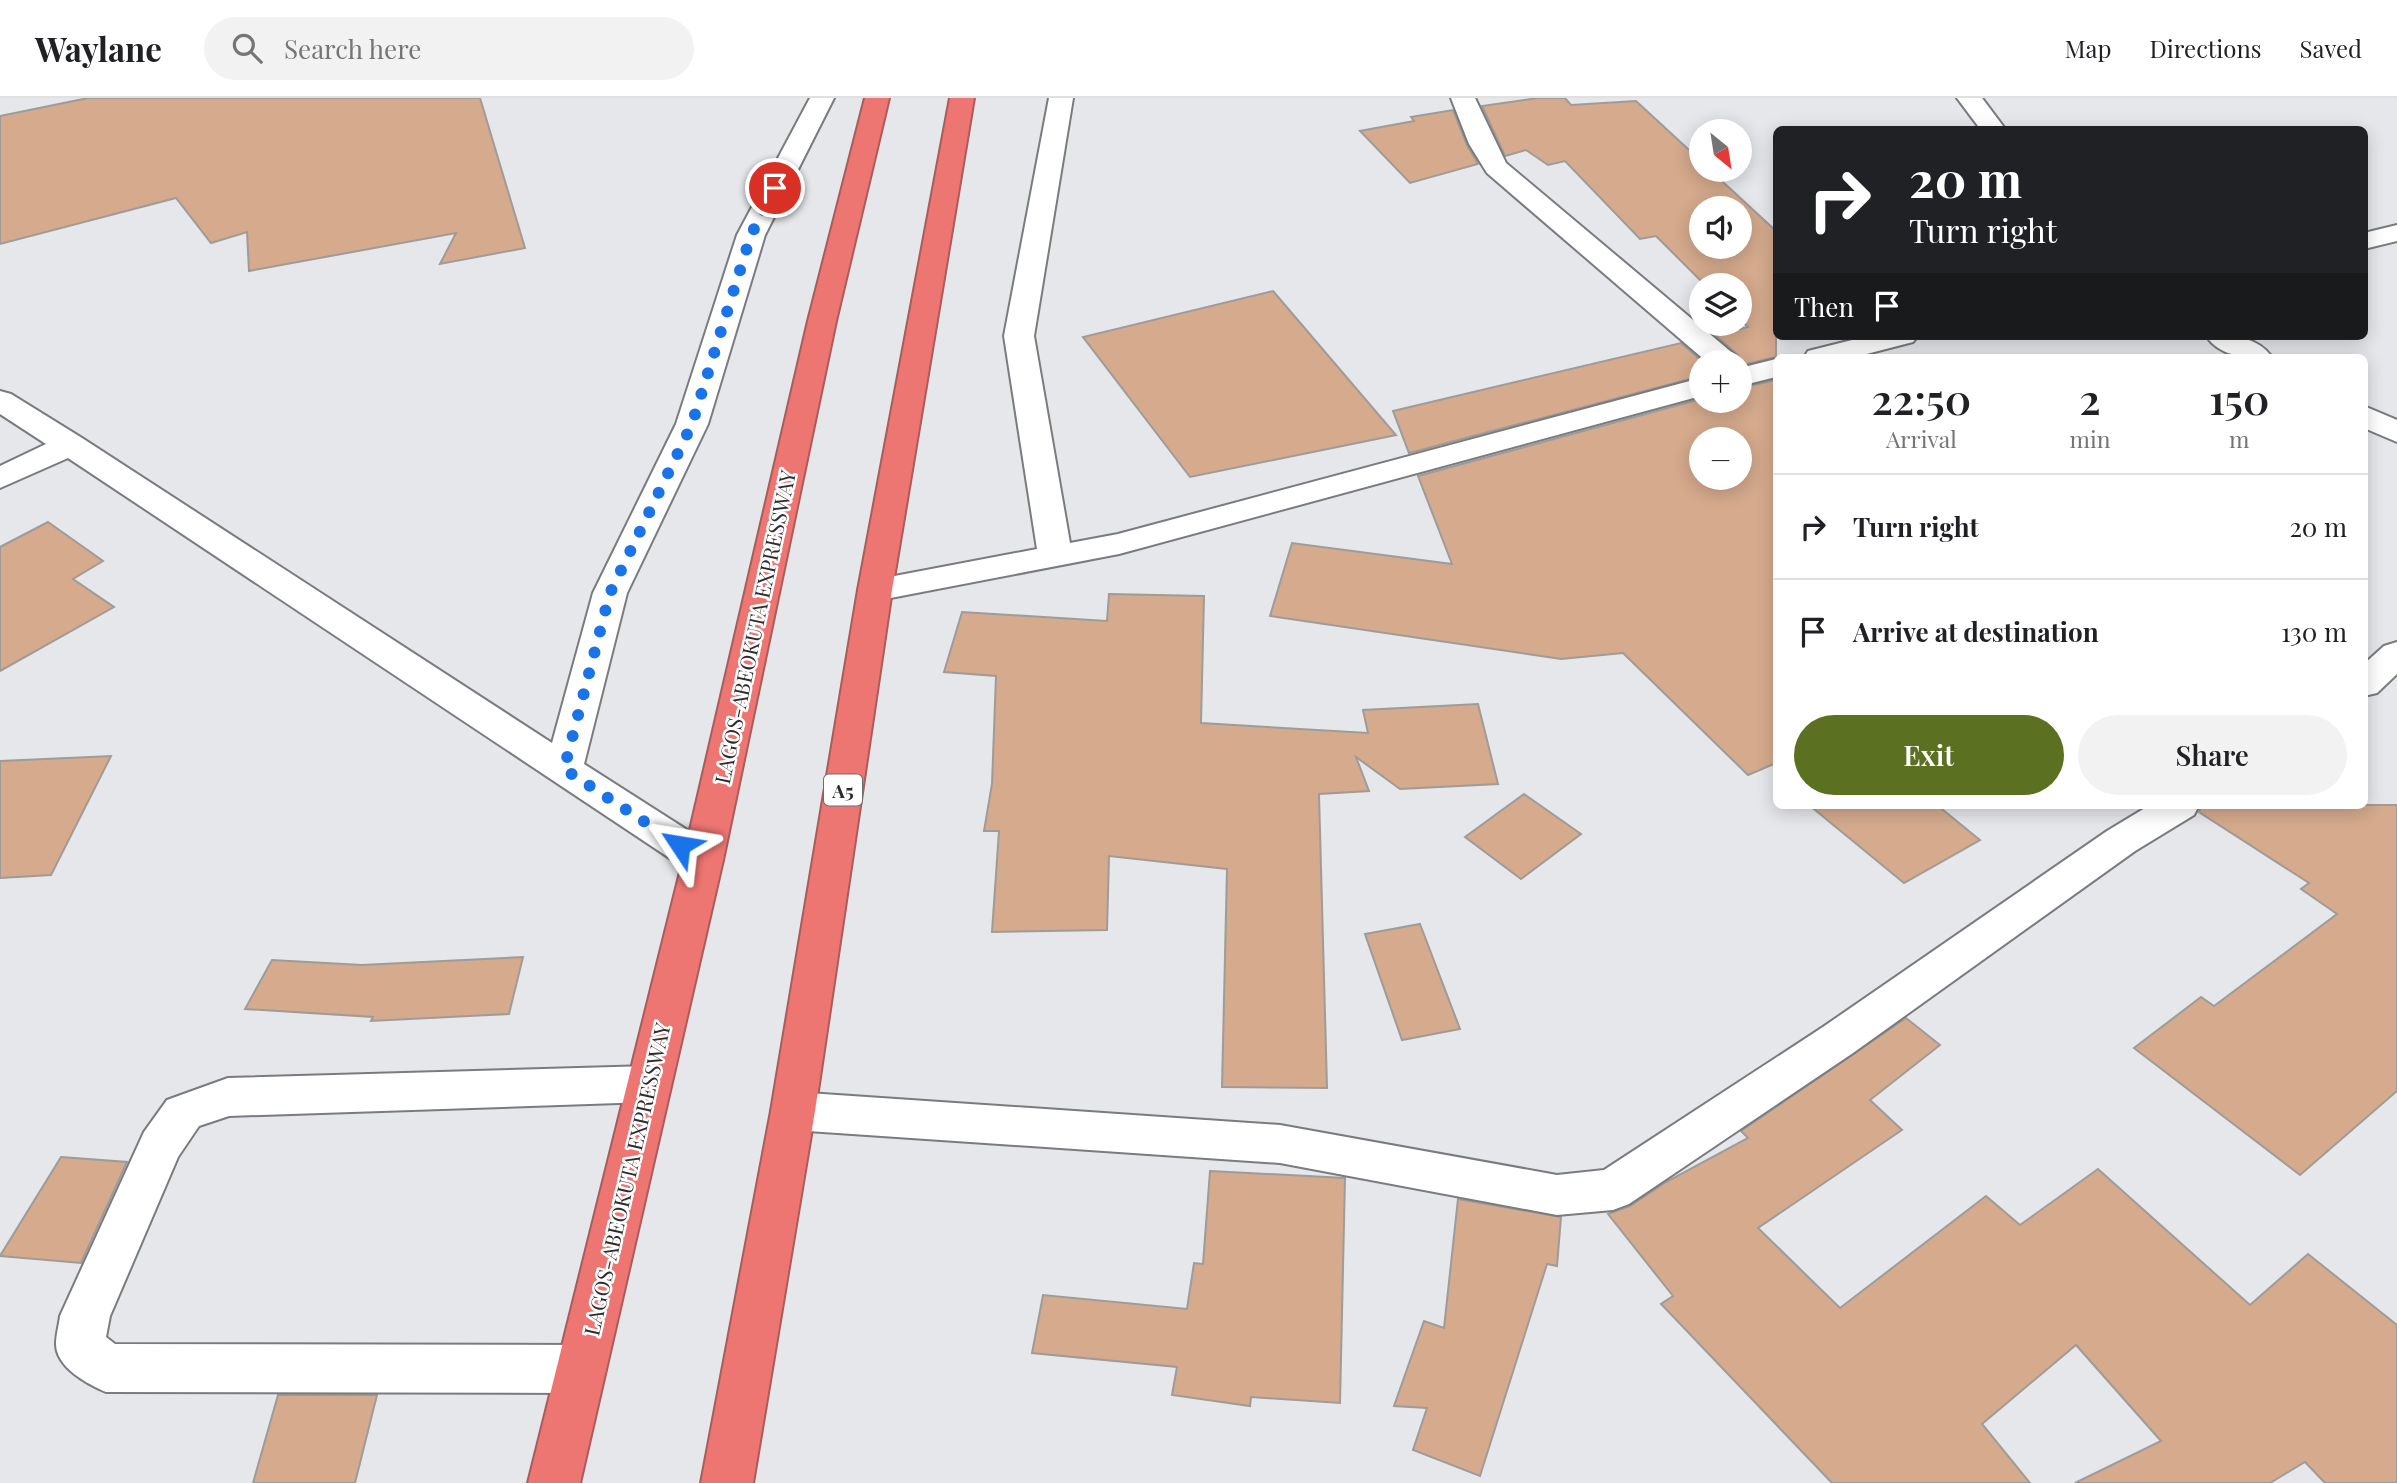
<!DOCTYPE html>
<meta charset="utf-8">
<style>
:root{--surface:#fff;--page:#f2f2f2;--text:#202124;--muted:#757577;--line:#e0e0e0;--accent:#5b7020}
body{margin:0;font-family:"Playfair Display",serif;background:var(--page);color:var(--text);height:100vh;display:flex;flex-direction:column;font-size:26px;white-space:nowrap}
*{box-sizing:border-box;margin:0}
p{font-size:23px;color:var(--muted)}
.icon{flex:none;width:38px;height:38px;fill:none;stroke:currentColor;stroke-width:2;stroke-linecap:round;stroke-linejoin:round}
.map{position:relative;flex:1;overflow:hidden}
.details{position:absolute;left:1773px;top:256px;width:595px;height:455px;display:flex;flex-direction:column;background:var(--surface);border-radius:10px;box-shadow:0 4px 18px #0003}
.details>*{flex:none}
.guide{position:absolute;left:1773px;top:28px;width:595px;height:214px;border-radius:10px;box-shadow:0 4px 18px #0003;background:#202124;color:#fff;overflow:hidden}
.needle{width:46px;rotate:150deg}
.controls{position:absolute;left:1689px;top:21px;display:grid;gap:14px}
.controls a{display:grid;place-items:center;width:63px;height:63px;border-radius:50%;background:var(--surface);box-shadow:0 4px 18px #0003;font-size:35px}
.pin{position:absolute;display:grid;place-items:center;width:60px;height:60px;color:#fff;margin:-30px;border:4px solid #fff;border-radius:50%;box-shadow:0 2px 7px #0007}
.me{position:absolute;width:77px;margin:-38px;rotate:303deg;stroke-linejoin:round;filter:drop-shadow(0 0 5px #0008)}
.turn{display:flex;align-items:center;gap:24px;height:147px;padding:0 21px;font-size:32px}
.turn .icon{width:91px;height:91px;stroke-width:2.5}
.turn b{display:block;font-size:49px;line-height:60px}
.then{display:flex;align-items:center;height:66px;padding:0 21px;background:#0003;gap:14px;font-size:26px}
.eta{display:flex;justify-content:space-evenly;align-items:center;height:119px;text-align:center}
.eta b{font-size:42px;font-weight:600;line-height:49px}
.button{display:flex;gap:14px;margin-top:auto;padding:14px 21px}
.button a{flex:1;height:80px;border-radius:42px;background:var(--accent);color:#fff;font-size:28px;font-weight:600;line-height:80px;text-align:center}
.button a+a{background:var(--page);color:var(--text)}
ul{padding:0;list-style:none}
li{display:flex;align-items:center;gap:21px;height:105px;padding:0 21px;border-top:2px solid var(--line)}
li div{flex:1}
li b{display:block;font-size:26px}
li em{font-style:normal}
header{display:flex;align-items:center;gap:42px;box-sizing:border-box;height:98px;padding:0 35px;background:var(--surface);border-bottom:2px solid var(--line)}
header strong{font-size:33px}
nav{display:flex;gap:38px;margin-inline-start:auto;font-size:24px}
.search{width:490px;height:63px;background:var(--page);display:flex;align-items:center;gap:18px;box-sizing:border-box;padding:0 24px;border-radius:38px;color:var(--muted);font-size:26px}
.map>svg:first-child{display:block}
</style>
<header>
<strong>Waylane</strong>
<div class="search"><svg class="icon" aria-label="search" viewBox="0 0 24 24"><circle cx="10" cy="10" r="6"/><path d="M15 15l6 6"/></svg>Search here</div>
<nav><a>Map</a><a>Directions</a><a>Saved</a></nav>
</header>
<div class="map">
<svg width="2397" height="1385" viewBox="0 0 2397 1385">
<rect width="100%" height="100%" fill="#e5e7eb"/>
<g fill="#d5aa8d" stroke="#9f9b99" stroke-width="2" fill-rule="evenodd">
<polygon points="88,0 480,0 525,150 440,166 456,135 249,173 247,134 211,145 176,100 0,146 0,18"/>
<path d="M1538,0H1565L1571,7L1636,3L1701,63V72H1710L1776,133V259L1742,267L1738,257L1715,237L1748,229L1740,221V187H1705L1656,138L1640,141L1565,63L1548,67L1526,52L1505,58L1482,8ZM1701,110H1740V149H1701Z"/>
<polygon points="1453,12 1467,47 1478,66 1410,85 1360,33 1414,23 1411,19"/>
<polygon points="1273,193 1396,337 1190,379 1083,239"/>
<polygon points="1681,245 1703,264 1701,264 1701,278 1409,355 1393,313"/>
<path d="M1776,282V665L1748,677L1623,555L1561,561L1270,518L1292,445L1452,466L1418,378L1701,301L1740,303V290ZM1701,341H1740V380H1701Z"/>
<polygon points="48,424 103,463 73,481 114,509 0,573 0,449"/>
<polygon points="1109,496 1204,498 1201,625 1368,635 1363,612 1478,606 1498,686 1400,691 1356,659 1369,693 1319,696 1327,990 1222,989 1227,771 1109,758 1107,832 992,834 999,733 984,733 992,686 996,578 944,574 962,514 1107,523"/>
<polygon points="111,658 51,777 0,780 0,663"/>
<polygon points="1524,696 1581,736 1521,781 1465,739"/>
<polygon points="1809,707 1937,707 1980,742 1904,785"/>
<polygon points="2202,707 2397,707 2397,993 2300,1077 2134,950 2201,899 2214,908 2337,816 2301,791 2309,785 2199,714"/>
<polygon points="1420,826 1460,931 1402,942 1365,836"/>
<polygon points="523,859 509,916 371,923 373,919 245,911 272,862 362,867"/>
<polygon points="1906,920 1940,947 1870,1002 1902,1032 1758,1130 1840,1210 1986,1098 2020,1127 2098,1071 2250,1207 2308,1156 2397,1227 2397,1385 2325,1385 2305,1364 2270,1385 2075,1385 2161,1343 2076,1247 1982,1326 2030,1385 1832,1385 1661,1206 1673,1198 1608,1116 1630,1108 1666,1084 1748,1040 1741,1033"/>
<polygon points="61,1059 127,1064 81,1165 0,1158"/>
<polygon points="1210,1073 1345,1080 1340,1305 1251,1299 1250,1308 1172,1297 1177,1269 1032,1255 1043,1197 1187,1211 1194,1165 1203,1166"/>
<polygon points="1458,1101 1561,1119 1557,1168 1547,1166 1480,1378 1413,1352 1427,1310 1394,1308 1424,1223 1444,1230"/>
<polygon points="278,1297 377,1297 355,1385 253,1385"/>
</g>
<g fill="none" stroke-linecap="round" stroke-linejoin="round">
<g stroke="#797b7f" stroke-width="4">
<g id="minor">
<polygon points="810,0 834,0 765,137 708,326 627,495 584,666 717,751 723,762 717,773 703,777 689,773 68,360 0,390 0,368 46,346 0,316 0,293 11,296 82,340 552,645 593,495 676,326 737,137"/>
<polygon points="1049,0 1073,0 1034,238 1070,445 1118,436 1701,280 1701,298 1119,456 875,503 863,500 858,492 863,484 1037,451 1004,238"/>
<polygon points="1451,0 1475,0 1506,65 1736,258 1740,264 1740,265 1707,264 1487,75 1469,46"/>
<polygon points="1957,0 1982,0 2006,32 1981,32"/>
<polygon points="2397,127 2397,143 2364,151 2364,135"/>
<polygon points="1868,238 1918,238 1913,244 1855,259 1804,259 1808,253"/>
<path d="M2206,238C2231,238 2256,237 2272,259C2248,259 2222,261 2206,238Z"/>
<polygon points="1776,261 1776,279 1740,288 1740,270"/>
<polygon points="2364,308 2397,322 2397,344 2364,330"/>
<polygon points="2397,544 2397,576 2377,595 2364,598 2364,566 2384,548"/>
<polygon points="2150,707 2199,707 2194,717 2135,753 1853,955 1629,1106 1613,1112 1557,1117 1280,1065 793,1032 777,1026 771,1013 777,1000 793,994 1280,1027 1557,1077 1604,1072 1823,929 2107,733"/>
<path d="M649,968L665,973L671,986L665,999L649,1004L229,1018L199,1028L178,1059L110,1218L106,1239L115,1246L581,1247L599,1254L606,1271L599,1288L581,1295L106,1294C87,1286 56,1269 56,1246C56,1237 59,1227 60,1218L144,1034L167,1002L228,980Z"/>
</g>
</g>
<g stroke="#aa5c5b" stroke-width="4">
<g id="highway">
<polygon points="865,0 889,0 836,223 723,762 580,1385 528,1385 683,762 808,223"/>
<polygon points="950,0 974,0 892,492 815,1013 753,1385 701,1385 771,1013 858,492"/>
</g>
</g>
<use href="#minor" fill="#fff" fill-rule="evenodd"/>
<use href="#highway" fill="#ee7672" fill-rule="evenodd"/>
</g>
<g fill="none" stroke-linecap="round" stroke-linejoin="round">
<polyline stroke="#1a73e8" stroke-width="12" stroke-dasharray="0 21.6" points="680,747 564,671 610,495 692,326 751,137 775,90"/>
</g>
<g text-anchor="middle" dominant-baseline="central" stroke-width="5" stroke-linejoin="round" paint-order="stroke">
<rect fill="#fff" stroke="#6c6c6d" stroke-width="2" x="824" y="676.5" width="38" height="31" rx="5"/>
<g font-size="19" font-weight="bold" fill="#2d2d2f">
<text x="843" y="692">A5</text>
</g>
<g font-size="21" fill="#2d2d2f" stroke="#fff">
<text transform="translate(754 529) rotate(-78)">LAGOS-ABEOKUTA EXPRESSWAY</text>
<text transform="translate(626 1081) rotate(-77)">LAGOS-ABEOKUTA EXPRESSWAY</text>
</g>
</g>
</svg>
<div class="controls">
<a><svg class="needle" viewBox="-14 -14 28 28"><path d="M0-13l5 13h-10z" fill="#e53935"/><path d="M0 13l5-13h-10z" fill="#757577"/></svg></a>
<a><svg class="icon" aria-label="sound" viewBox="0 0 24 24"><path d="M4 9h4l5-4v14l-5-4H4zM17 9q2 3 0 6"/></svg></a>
<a><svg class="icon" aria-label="layers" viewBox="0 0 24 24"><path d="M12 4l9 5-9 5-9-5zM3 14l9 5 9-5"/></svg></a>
<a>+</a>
<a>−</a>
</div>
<div class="pin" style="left:775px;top:90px;background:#d93025"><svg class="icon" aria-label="arrive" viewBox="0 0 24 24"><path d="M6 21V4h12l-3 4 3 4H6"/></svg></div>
<svg class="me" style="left:680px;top:747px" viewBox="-20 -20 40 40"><path d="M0-17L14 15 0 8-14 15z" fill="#1a73e8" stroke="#fff" stroke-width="4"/></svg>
<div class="guide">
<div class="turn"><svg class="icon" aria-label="right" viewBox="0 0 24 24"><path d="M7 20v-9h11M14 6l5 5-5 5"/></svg><div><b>20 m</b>Turn right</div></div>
<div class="then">Then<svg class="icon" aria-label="arrive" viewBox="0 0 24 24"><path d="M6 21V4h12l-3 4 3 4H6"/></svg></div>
</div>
<section class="details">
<div class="eta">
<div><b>22:50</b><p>Arrival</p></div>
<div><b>2</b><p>min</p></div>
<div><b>150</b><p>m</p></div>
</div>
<ul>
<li><svg class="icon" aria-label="right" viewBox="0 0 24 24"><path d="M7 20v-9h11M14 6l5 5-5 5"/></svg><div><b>Turn right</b></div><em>20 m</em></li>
<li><svg class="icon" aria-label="arrive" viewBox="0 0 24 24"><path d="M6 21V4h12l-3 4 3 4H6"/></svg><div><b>Arrive at destination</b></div><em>130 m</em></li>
</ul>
<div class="button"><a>Exit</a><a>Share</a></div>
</section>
</div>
